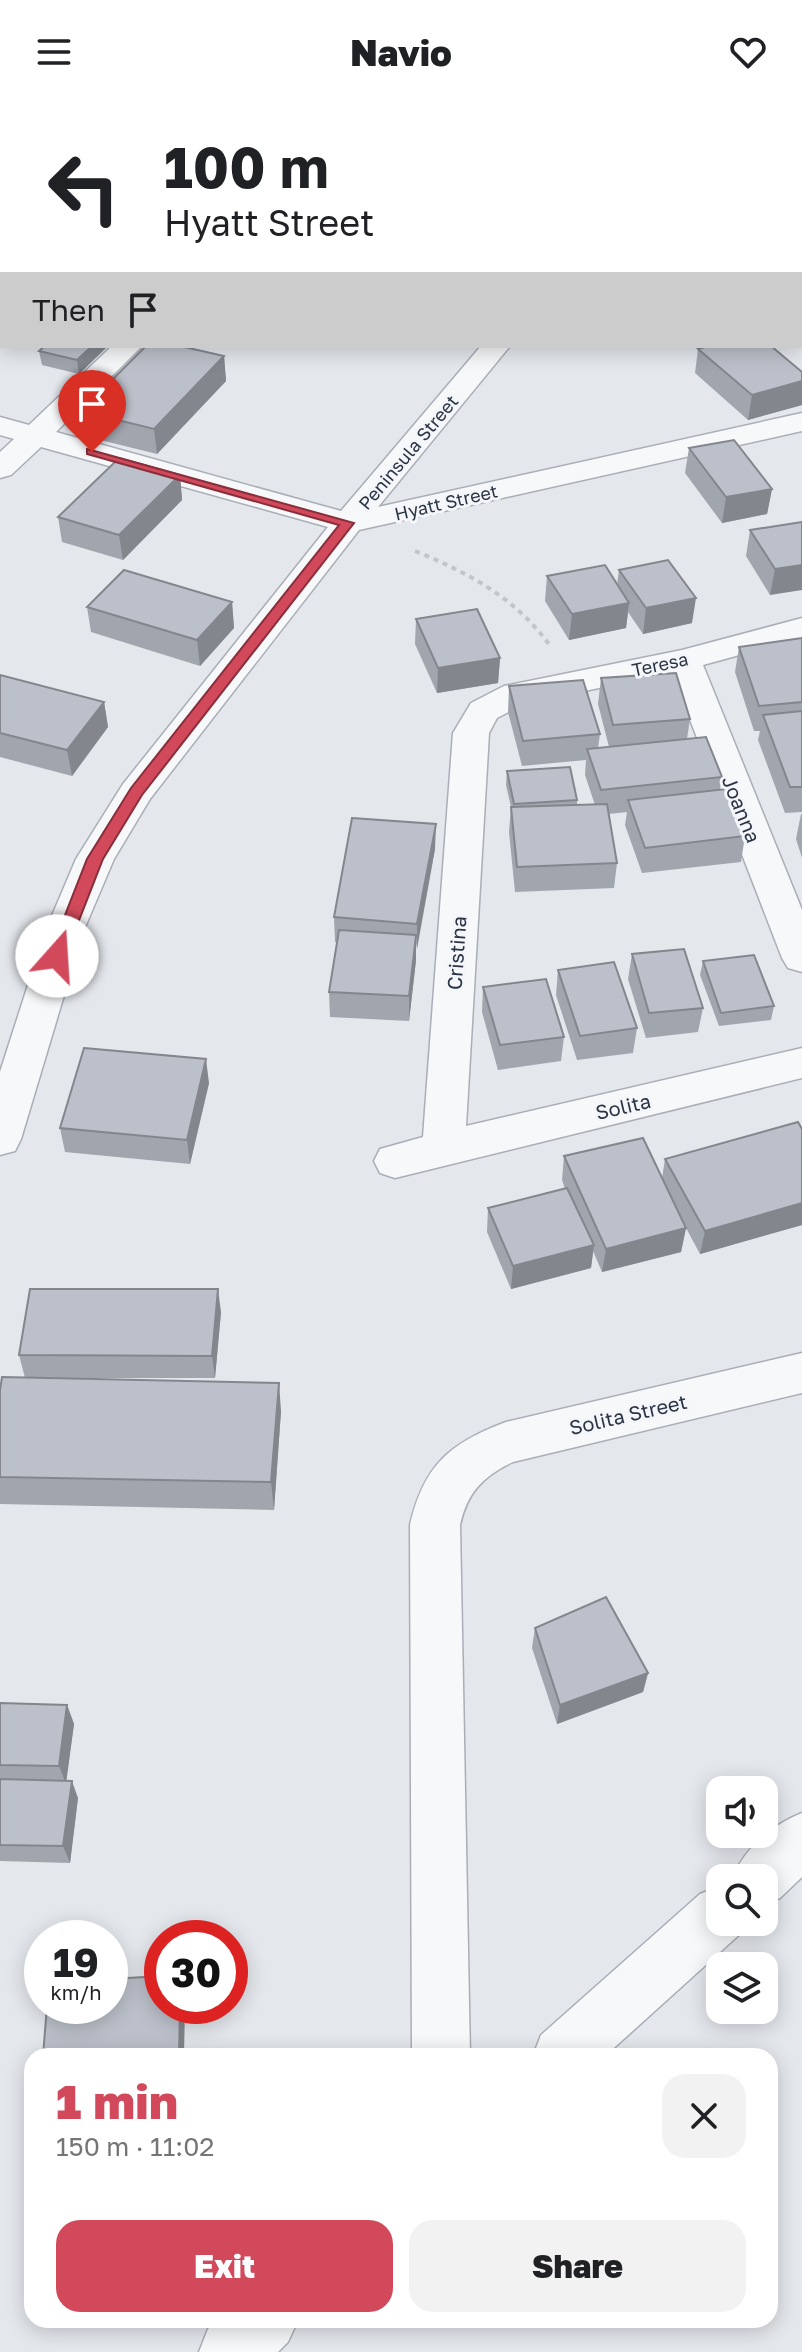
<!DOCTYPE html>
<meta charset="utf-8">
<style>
:root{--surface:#fff;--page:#f2f2f2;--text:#202124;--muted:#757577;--accent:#d1495b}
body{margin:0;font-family:"Golos Text",sans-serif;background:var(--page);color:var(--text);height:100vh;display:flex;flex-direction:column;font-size:30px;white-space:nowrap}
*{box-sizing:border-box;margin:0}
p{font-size:26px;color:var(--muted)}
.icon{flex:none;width:44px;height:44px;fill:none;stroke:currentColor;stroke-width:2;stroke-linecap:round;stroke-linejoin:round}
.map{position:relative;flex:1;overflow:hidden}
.drawer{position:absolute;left:24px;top:1944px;width:754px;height:280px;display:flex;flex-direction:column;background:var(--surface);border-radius:24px;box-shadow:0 4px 20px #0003}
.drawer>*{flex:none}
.top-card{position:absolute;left:0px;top:0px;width:802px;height:244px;box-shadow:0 4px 20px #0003;background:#fff;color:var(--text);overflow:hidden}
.buttons{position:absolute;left:706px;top:1672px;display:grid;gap:16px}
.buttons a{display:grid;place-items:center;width:72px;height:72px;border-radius:16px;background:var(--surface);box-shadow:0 4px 20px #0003;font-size:40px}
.speed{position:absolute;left:24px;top:1816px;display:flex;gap:16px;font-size:40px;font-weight:700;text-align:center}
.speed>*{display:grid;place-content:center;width:104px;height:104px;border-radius:50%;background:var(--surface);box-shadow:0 4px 20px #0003;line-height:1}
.speed small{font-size:20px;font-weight:400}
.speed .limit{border:12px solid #d22;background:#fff;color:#111}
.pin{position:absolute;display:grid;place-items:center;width:68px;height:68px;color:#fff;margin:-82px -34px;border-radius:50% 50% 50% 0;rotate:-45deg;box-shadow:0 0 8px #0007}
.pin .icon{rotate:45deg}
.me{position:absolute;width:88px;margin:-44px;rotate:19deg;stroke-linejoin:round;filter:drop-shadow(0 0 6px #0008)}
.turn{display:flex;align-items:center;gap:28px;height:168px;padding:0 32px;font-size:36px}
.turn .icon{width:104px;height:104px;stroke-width:2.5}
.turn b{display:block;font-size:56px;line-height:68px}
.then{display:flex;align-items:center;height:76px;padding:0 32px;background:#0003;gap:16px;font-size:30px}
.round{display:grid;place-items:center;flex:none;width:84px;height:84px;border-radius:24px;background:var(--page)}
.overview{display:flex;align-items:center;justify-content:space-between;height:136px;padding:0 32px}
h1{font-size:48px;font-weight:800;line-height:60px;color:var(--accent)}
.button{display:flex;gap:16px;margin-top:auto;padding:16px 32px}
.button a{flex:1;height:92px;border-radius:24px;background:var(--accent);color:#fff;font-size:32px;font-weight:800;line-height:92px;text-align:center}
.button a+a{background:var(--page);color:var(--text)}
header{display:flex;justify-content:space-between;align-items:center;height:104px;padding:0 32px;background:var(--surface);font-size:36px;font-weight:800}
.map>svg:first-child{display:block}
</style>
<header><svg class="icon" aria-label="menu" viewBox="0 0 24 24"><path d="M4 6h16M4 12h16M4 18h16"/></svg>Navio<svg class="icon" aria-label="heart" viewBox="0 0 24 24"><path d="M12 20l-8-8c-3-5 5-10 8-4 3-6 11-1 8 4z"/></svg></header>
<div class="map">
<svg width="802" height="2248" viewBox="0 0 802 2248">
<rect width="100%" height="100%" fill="#e4e7ec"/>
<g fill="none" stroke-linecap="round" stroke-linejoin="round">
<g stroke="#a9aeb7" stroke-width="3">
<g id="street">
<polygon points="365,0 390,0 364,2"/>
<polygon points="112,242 142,242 56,328 341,407 481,242 510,242 378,403 802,309 802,327 359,426 150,695 114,755 83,828 21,1035 15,1047 0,1051 0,968 45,828 76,755 123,680 328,423 41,343 11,371 0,374 0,348 14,335 0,331 0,313 29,321"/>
<polygon points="802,514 802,534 703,561 802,806 802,868 788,864 782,854 672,569 526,599 497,614 489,629 466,1022 802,944 802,974 395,1074 380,1069 374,1057 380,1045 423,1033 453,629 471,599 504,582 682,546"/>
<path d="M802,1249V1289L513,1358C483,1372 467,1389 460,1421L470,1952H412L410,1421C424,1361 450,1339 506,1318Z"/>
<path d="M802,1709V1773L780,1794L764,1800V1774H732C745,1744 772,1721 802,1709Z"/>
<polygon points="720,1782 720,1818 745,1818 740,1830 605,1952 533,1952 541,1931 700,1790"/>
<polygon points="219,2216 298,2216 288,2238 278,2248 199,2248 208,2225"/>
</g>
</g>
<g stroke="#a9aeb7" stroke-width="3">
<g id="secondary">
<polygon points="172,0 201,0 171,2"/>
<polygon points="2,57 2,73 0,74 0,58"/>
</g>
</g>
<path stroke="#c2c5cb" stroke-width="4" stroke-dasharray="5 5" stroke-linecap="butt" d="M415,447C469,469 516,494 551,543"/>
<use href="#street" fill="#f7f8fa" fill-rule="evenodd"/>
<use href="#secondary" fill="#fff" fill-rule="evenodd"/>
</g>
<g fill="#a1a5ae">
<polygon points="770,0 802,0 800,6 800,2 781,2"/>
<polygon points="800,40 802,40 802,93 800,92"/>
<polygon points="2,78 2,146 0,144 0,79"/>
<polygon points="802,171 802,239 800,238 800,179"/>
<polygon points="45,242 107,242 107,243 79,270 42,261 39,247"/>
<polygon points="698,245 802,268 802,301 748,316 695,269"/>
<polygon points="224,252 226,277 157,350 84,332 81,307"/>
<polygon points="689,344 772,385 767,410 722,419 685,369"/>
<polygon points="180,371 182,396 123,456 62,438 58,413"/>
<polygon points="802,418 770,491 746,452 750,426"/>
<polygon points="619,466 692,519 643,530 628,508 626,524 569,536 545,497 547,472 617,481"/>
<polygon points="232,498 234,524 200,562 91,528 87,503"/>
<polygon points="416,515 500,554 498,579 437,589 415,540"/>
<polygon points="802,534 802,708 785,709 758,636 760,627 754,627 735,568 739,543"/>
<polygon points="0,571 104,598 108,623 72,672 0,653"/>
<polygon points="601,574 690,615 687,635 722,673 720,686 745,732 741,758 642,769 625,721 627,708 609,710 617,759 614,784 515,788 509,728 511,703 506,681 507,667 577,696 577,701 595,701 585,671 586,656 522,662 508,608 509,582 600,630 598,644 609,643 598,600"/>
<polygon points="801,710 802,710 802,754 796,735"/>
<polygon points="435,745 416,845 416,856 409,917 330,913 329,888 337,838 335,838 334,813"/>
<polygon points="632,850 703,904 698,928 646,934 628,875"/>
<polygon points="703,857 774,902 771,916 719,922 700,871"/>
<polygon points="558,866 637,924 633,949 577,956 556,891"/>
<polygon points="483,883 564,933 561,957 498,966 482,908"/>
<polygon points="209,979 190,1060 65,1048 60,1024"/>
<polygon points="802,1025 802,1121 700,1150 686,1124 681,1148 602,1168 593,1147 591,1164 511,1185 487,1128 488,1104 565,1085 562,1076 564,1052 662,1074 665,1055"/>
<polygon points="221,1208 215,1274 25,1274 19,1251"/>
<polygon points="0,1286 281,1307 274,1406 0,1400"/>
<polygon points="535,1524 648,1569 643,1588 557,1620 532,1544"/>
<polygon points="0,1599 67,1601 74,1620 66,1676 78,1694 70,1759 0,1757"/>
</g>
<g fill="#83868d">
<polygon points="647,0 664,0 662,2 646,2"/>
<polygon points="2,14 2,39 0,40 0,15"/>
<polygon points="802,58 802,76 800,79 800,61"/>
<polygon points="92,242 107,243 79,270 77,256"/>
<polygon points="224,252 226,277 157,350 154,325"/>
<polygon points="802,277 802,301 748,316 752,291"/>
<polygon points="180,371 182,396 123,456 119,431"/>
<polygon points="772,385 767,410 722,419 726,393"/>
<polygon points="802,461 802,486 770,491 775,465"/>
<polygon points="696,494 692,519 643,530 646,504"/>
<polygon points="232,498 234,524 200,562 197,536"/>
<polygon points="629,499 626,524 569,536 572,510"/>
<polygon points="500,554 498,579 437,589 438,564"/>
<polygon points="104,598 108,623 72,672 67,646"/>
<polygon points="436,720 435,745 417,845 417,820"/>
<polygon points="416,831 416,856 409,917 409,892"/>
<polygon points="206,955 209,979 190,1060 187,1036"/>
<polygon points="802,1099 802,1121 700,1150 705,1127"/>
<polygon points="686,1124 681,1148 602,1168 606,1145"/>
<polygon points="594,1141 591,1164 511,1185 513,1162"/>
<polygon points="218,1185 221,1208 215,1274 212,1252"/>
<polygon points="279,1279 281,1307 274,1406 271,1378"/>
<polygon points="648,1569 643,1588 557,1620 560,1601"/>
<polygon points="67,1601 74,1620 66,1680 59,1662"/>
<polygon points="72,1677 78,1694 70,1759 63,1742"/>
<polygon points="180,1902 185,1902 184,1952 179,1952"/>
</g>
<g fill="#bbc0ca" stroke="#83868d" stroke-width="2">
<polygon points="0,0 26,0 30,2 2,2 2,14 0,15"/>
<polygon points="332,0 362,0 360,2 329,2"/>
<polygon points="435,0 526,0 524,2 445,2"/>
<polygon points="539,0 647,0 646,2 549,2"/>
<polygon points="800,40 802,40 802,58 800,61"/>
<polygon points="2,78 2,124 0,123 0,79"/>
<polygon points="800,183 802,183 802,213 800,212"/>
<polygon points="45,242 92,242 77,256 39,247"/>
<polygon points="146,242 180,242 224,252 154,325 81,307"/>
<polygon points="708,242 771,242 802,268 802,277 752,291 698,245"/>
<polygon points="734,336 772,385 726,393 689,344"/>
<polygon points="119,354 180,371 119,431 58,413"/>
<polygon points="802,418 802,461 775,465 750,426"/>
<polygon points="668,456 696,494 646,504 619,466"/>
<polygon points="605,461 629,499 572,510 547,472"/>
<polygon points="124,466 232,498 197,536 87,503"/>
<polygon points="477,505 500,554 438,564 416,515"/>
<polygon points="802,534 802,598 759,602 739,543"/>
<polygon points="676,569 690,615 613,621 601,574"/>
<polygon points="0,571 104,598 67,646 0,629"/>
<polygon points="583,576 600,630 523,637 509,582"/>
<polygon points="802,607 802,683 790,683 763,611"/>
<polygon points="706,633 722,673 601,686 587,645"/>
<polygon points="570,663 577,696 514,700 507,667"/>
<polygon points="726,685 745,732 645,744 628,696"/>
<polygon points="607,700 617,759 517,763 511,703"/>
<polygon points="352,714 436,720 417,820 334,813"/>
<polygon points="339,826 416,831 409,892 329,888"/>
<polygon points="684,845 703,904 649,909 632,850"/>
<polygon points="754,851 774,902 721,909 703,857"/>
<polygon points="614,858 637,924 580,932 558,866"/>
<polygon points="546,875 564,933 500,941 483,883"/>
<polygon points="84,944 206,955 187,1036 60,1024"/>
<polygon points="798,1018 802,1025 802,1099 705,1127 665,1055"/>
<polygon points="643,1034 686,1124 606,1145 564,1052"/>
<polygon points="567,1084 594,1141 513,1162 488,1104"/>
<polygon points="30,1185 218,1185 212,1252 19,1251"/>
<polygon points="2,1273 279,1279 271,1378 0,1373 0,1286"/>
<polygon points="606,1493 648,1569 560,1601 535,1524"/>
<polygon points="0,1599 67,1601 59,1662 0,1661"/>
<polygon points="0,1675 72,1677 63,1742 0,1741"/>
<polygon points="162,1872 162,1902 180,1902 179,1952 43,1952 47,1902 110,1902 110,1875"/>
</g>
<polygon fill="#d1495b" stroke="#882f3b" stroke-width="2" points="87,345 354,419 142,691 103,755 65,852 57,858 49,852 87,755 131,684 339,421 87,350"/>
<g text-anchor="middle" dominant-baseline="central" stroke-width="6" stroke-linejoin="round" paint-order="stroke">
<g font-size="18" fill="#2b3445" stroke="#f4f6f9">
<text transform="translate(408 348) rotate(-50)">Peninsula Street</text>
<text transform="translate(446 398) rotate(-13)">Hyatt Street</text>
<text transform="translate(660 560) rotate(-12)">Teresa</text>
</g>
<g font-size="20" fill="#2b3445" stroke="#f4f6f9">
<text transform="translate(742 705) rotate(68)">Joanna</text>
<text transform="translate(456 849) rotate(-86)">Cristina</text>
<text transform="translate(623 1002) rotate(-13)">Solita</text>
<text transform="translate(628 1310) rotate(-13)">Solita Street</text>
</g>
</g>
</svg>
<div class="buttons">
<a><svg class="icon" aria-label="sound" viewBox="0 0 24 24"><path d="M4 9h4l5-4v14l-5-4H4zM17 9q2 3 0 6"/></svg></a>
<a><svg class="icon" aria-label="search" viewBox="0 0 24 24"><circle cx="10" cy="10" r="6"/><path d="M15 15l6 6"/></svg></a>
<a><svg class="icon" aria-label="layers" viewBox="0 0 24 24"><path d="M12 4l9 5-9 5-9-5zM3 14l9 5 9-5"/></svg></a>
</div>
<div class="speed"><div>19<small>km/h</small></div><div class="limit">30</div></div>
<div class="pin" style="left:92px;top:348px;background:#d93025"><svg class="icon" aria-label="arrive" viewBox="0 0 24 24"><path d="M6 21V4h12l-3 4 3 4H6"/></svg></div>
<svg class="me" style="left:57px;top:852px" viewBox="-20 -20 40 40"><circle r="19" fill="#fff"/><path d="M0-13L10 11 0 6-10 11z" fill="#d1495b"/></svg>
<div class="top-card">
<div class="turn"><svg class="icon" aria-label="left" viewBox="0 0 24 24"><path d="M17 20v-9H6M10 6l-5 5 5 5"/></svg><div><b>100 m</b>Hyatt Street</div></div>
<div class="then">Then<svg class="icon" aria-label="arrive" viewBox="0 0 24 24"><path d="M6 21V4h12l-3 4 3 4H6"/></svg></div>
</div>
<section class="drawer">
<div class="overview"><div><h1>1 min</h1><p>150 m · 11:02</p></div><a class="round"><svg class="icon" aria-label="close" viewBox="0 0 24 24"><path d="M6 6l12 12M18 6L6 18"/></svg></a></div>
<div class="button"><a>Exit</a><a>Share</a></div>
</section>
</div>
